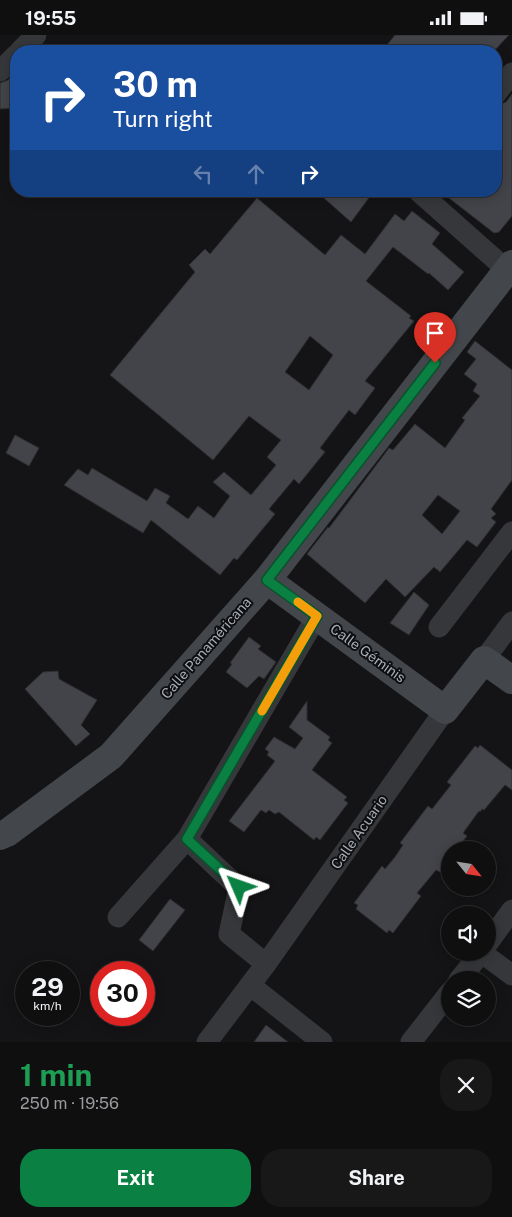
<!DOCTYPE html>
<meta charset="utf-8">
<style>
:root{--surface:#0f0f10;--page:#181819;--text:#f1f3f6;--muted:#9b9c9f;--line:#2f2f30;--accent:#0b8043}
body{margin:0;font-family:"Public Sans",sans-serif;background:var(--page);color:var(--text);height:100vh;display:flex;flex-direction:column;font-size:19px;white-space:nowrap}
*{box-sizing:border-box;margin:0}
p{font-size:16px;color:var(--muted)}
.icon{flex:none;width:28px;height:28px;fill:none;stroke:currentColor;stroke-width:2;stroke-linecap:round;stroke-linejoin:round}
.map{position:relative;height:1007px;overflow:hidden}
.details{display:flex;flex-direction:column;background:var(--surface);flex:1}
.details>*{flex:none}
.banner{position:absolute;left:10px;top:10px;width:492px;height:152px;border-radius:20px;box-shadow:0 2px 12px #0003,0 0 0 1px var(--line);background:#1a4fa0;color:#fff;overflow:hidden}
.needle{width:32px;rotate:120deg}
.buttons{position:absolute;left:441px;top:806px;display:grid;gap:10px}
.buttons a{display:grid;place-items:center;width:55px;height:55px;border-radius:50%;background:var(--surface);box-shadow:0 2px 12px #0003,0 0 0 1px var(--line);font-size:25px}
.speed{position:absolute;left:15px;top:926px;display:flex;gap:10px;font-size:25px;font-weight:700;text-align:center}
.speed>*{display:grid;place-content:center;width:65px;height:65px;border-radius:50%;background:var(--surface);box-shadow:0 2px 12px #0003,0 0 0 1px var(--line);line-height:1}
.speed small{font-size:12px;font-weight:400}
.speed .limit{border:8px solid #d22;background:#fff;color:#111}
.pin{position:absolute;display:grid;place-items:center;width:42px;height:42px;color:#fff;margin:-51px -21px;border-radius:50% 50% 50% 0;rotate:-45deg;box-shadow:0 0 5px #0007}
.pin .icon{rotate:45deg}
.me{position:absolute;width:55px;margin:-28px;rotate:313deg;stroke-linejoin:round;filter:drop-shadow(0 0 4px #0008)}
.turn{display:flex;align-items:center;gap:18px;height:105px;padding:0 20px;font-size:22px}
.turn .icon{width:65px;height:65px;stroke-width:2.5}
.turn b{display:block;font-size:35px;line-height:42px}
.lanes{display:flex;align-items:center;height:48px;padding:0 20px;background:#0003;justify-content:center;gap:25px;direction:ltr}
.lanes .off{opacity:.35}
.round{display:grid;place-items:center;flex:none;width:52px;height:52px;border-radius:20px;background:var(--page)}
.headline{display:flex;align-items:center;justify-content:space-between;height:85px;padding:0 20px}
h1{font-size:30px;font-weight:700;line-height:38px;color:#1e9e55}
.button{display:flex;gap:10px;margin-top:auto;padding:10px 20px}
.button a{flex:1;height:58px;border-radius:20px;background:var(--accent);color:#fff;font-size:20px;font-weight:700;line-height:58px;text-align:center}
.button a+a{background:var(--page);color:var(--text)}
.status{display:flex;justify-content:space-between;align-items:center;height:35px;padding:0 25px;background:var(--surface);direction:ltr}
.status svg{height:14px;fill:currentColor}
.map>svg:first-child{display:block}
</style>
<div class="status"><b>19:55</b><svg viewBox="0 0 49 12"><path d="M0 12V9h3v3zM5 12V6h3v6zM10 12V3h3v9zM15 12V0h3v12zM26 1h20v11H26zM47 4h2v5h-2z"/></svg></div>
<div class="map">
<svg width="512" height="1007" viewBox="0 0 512 1007">
<rect width="100%" height="100%" fill="#141416"/>
<g fill="#434449" stroke="#2e2e31" fill-rule="evenodd">
<polygon points="395,0 509,0 494,16 382,16"/>
<polygon points="16,37 16,73 0,74 0,48 8,45"/>
<polygon points="512,59 512,181 499,197 494,198 440,156 496,156 496,71 506,67"/>
<polygon points="316,156 374,156 351,187"/>
<path d="M257,163L325,220L341,200L365,219L395,179L404,186L412,176L440,198L432,209L464,237L448,255L429,238L428,239L393,212L366,246L411,281L409,283L414,286L365,346L375,353L355,380L349,375L320,413L325,417L299,449L294,444L269,474L275,479L237,525L234,523L220,540L151,485L143,498L64,450L78,434L88,440L92,433L147,466L155,453L170,461L166,468L188,484L198,471L214,483L230,461L213,447L224,437L251,460L276,430L267,422L281,405L249,381L213,425L110,340L195,237L189,230L205,214L210,219ZM310,301L333,320L309,355L285,337Z"/>
<path d="M475,306L512,335V445L491,474L496,479L491,483L496,487L477,512L467,505L440,537L434,532L405,562L386,544L365,568L307,519L328,492L329,493L389,413L393,415L415,389L445,413L465,385L462,383L480,361L473,356L477,349L464,339L476,324L467,317ZM438,460L460,476L442,499L422,480Z"/>
<polygon points="15,400 39,413 29,431 6,418"/>
<polygon points="414,557 429,570 409,600 390,588"/>
<polygon points="249,602 261,611 258,614 276,627 264,644 259,641 247,653 226,637 232,629 230,628"/>
<polygon points="58,636 59,644 97,665 81,690 90,699 76,711 25,654 43,637"/>
<polygon points="307,666 307,685 330,702 328,705 332,708 312,735 347,762 344,765 348,768 320,805 316,802 314,805 279,777 275,779 269,775 266,778 261,775 244,797 229,786 275,726 267,720 269,717 265,714 274,702 295,714 303,703 289,692"/>
<polygon points="480,710 512,735 512,755 505,750 484,775 482,774 480,777 479,776 463,798 467,801 456,815 450,815 450,824 440,837 436,835 417,858 421,861 393,898 389,895 387,898 356,874 358,870 354,868 382,831 385,834 395,822 403,810 400,808 428,771 432,774 451,750 447,747 475,711 478,713"/>
<polygon points="170,864 185,875 153,916 139,905"/>
<polygon points="266,990 288,1007 254,1007"/>
</g>
<g fill="none" stroke-linecap="round" stroke-linejoin="round">
<g stroke="#35373a" stroke-width="21">
<polyline points="20,16 36,0"/>
<polyline points="0,36 16,20"/>
<polyline points="496,59 512,38"/>
<polyline points="418,156 507,235"/>
<polyline points="439,592 512,497"/>
<polyline points="484,625 512,587"/>
<polyline points="187,804 239,853 229,899 266,929"/>
<polyline points="118,882 187,804 317,581"/>
<polyline points="488,908 512,875"/>
<polyline points="482,918 512,940"/>
<polyline points="459,945 481,918"/>
<polyline points="250,950 322,1007"/>
<polyline points="207,1007 266,929 445,675"/>
<polyline points="411,1007 450,957"/>
</g>
<g stroke="#43464a" stroke-width="28">
<polyline points="267,545 445,675 484,625 512,645"/>
<polyline points="0,801 7,798 111,721 267,545 512,229"/>
</g>
</g>
<g fill="none" stroke-linecap="round" stroke-linejoin="round">
<g stroke="#07532c" stroke-width="12">
<polyline id="route" points="239,852 187,804 317,581 267,545 435,328"/>
</g>
<use href="#route" stroke="#0b8043" stroke-width="9"/>
<polyline stroke="#f59e0b" stroke-width="9" points="262,676 317,581 298,567"/>
</g>
<g text-anchor="middle" dominant-baseline="central" stroke-width="4" stroke-linejoin="round" paint-order="stroke">
<g font-size="14" fill="#a6adb5" stroke="#0f0f11">
<text transform="translate(206 613) rotate(-49)">Calle Panaméricana</text>
<text transform="translate(368 618) rotate(36)">Calle Géminis</text>
<text transform="translate(359 797) rotate(-55)">Calle Acuario</text>
</g>
</g>
</svg>
<div class="buttons">
<a><svg class="needle" viewBox="-14 -14 28 28"><path d="M0-13l5 13h-10z" fill="#e53935"/><path d="M0 13l5-13h-10z" fill="#9b9c9f"/></svg></a>
<a><svg class="icon" aria-label="sound" viewBox="0 0 24 24"><path d="M4 9h4l5-4v14l-5-4H4zM17 9q2 3 0 6"/></svg></a>
<a><svg class="icon" aria-label="layers" viewBox="0 0 24 24"><path d="M12 4l9 5-9 5-9-5zM3 14l9 5 9-5"/></svg></a>
</div>
<div class="speed"><div>29<small>km/h</small></div><div class="limit">30</div></div>
<div class="pin" style="left:435px;top:328px;background:#d93025"><svg class="icon" aria-label="arrive" viewBox="0 0 24 24"><path d="M6 21V4h12l-3 4 3 4H6"/></svg></div>
<svg class="me" style="left:239px;top:852px" viewBox="-20 -20 40 40"><path d="M0-17L14 15 0 8-14 15z" fill="#0b8043" stroke="#fff" stroke-width="4"/></svg>
<div class="banner">
<div class="turn"><svg class="icon" aria-label="right" viewBox="0 0 24 24"><path d="M7 20v-9h11M14 6l5 5-5 5"/></svg><div><b>30 m</b>Turn right</div></div>
<div class="lanes"><svg class="icon off" aria-label="left" viewBox="0 0 24 24"><path d="M17 20v-9H6M10 6l-5 5 5 5"/></svg><svg class="icon off" aria-label="ahead" viewBox="0 0 24 24"><path d="M12 20V5M6 11l6-6 6 6"/></svg><svg class="icon" aria-label="right" viewBox="0 0 24 24"><path d="M7 20v-9h11M14 6l5 5-5 5"/></svg></div>
</div>
</div>
<section class="details">
<div class="headline"><div><h1>1 min</h1><p>250 m · 19:56</p></div><a class="round"><svg class="icon" aria-label="close" viewBox="0 0 24 24"><path d="M6 6l12 12M18 6L6 18"/></svg></a></div>
<div class="button"><a>Exit</a><a>Share</a></div>
</section>
